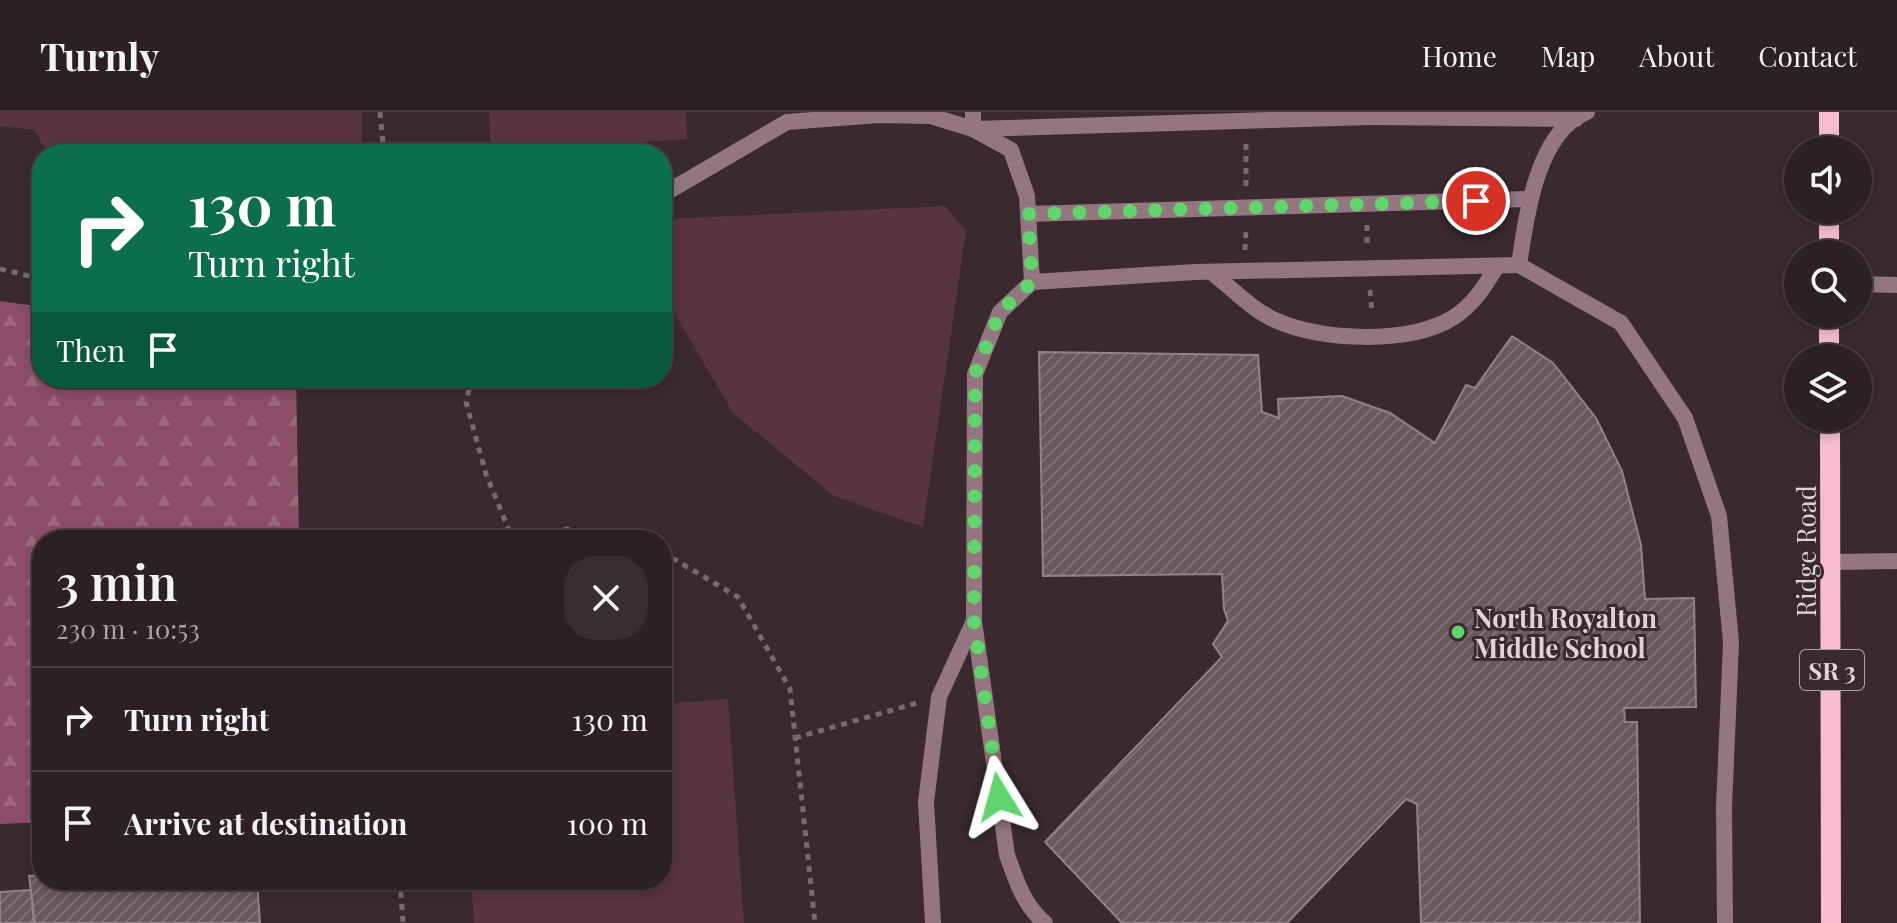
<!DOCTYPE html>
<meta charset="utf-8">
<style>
:root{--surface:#2c2024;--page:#382d31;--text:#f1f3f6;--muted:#a6a3a6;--line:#483e41}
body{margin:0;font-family:"Playfair Display",serif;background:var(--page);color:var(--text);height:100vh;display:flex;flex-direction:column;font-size:30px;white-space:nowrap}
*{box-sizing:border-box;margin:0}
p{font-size:26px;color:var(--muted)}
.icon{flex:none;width:44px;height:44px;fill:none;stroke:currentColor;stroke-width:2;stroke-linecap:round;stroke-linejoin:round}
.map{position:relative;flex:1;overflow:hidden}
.panel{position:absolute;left:32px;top:418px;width:640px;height:360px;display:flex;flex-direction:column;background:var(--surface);border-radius:32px;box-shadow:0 4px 12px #0003,0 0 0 2px var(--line)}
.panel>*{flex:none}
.hud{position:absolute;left:32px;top:32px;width:640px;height:244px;border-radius:32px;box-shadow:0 4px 12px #0003,0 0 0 2px var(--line);background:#0b6e4f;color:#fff;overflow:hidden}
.controls{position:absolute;left:1784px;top:24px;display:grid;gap:16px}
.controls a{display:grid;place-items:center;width:88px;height:88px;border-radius:50%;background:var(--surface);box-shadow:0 4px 12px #0003,0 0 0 2px var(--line);font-size:40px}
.pin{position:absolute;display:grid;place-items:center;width:68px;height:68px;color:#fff;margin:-34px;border:4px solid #fff;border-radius:50%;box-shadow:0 2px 8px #0007}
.me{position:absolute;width:88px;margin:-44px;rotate:352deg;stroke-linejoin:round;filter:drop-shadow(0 0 6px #0008)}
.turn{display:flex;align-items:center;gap:28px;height:168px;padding:0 24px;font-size:36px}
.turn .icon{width:104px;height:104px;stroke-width:2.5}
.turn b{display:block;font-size:56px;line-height:68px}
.then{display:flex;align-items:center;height:76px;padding:0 24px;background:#0003;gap:16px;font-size:30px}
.round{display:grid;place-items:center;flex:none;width:84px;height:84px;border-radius:32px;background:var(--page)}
.overview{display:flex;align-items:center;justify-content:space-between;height:136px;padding:0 24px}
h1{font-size:48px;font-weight:600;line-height:60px}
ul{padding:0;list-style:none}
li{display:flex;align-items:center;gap:24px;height:104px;padding:0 24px;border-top:2px solid var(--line)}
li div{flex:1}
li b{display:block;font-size:30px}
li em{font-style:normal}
header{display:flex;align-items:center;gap:48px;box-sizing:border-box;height:112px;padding:0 40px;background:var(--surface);border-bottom:2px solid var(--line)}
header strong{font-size:38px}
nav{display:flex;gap:44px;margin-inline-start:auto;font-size:28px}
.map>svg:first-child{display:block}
</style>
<header>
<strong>Turnly</strong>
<nav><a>Home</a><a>Map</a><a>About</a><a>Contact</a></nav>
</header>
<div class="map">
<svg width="1897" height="811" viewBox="0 0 1897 811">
<defs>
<pattern id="forest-firs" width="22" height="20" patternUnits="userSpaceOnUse" patternTransform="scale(2)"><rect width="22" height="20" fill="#8b4e66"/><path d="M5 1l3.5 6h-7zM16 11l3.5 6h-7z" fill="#9b677b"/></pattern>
<pattern id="building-hatch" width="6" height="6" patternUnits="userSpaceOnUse" patternTransform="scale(2)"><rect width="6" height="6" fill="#69585e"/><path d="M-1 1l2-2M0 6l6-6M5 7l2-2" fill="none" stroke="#7e6f74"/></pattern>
</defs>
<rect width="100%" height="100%" fill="#3a2a30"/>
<g fill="#583341">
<polygon points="0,0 362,0 362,42 63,42 43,34 34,18 0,14"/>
<polygon points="489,0 686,0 687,27 491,40"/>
<polygon points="945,94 966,119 923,415 834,384 733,301 668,190 666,107"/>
<polygon points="728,587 744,811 474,811 471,768 662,768 662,592"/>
</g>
<polygon fill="url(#forest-firs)" points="0,189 42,195 42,266 296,266 299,428 42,428 42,710 0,712"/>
<g fill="url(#building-hatch)" stroke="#948288" stroke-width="2">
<polygon points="1512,224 1553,251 1596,306 1622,359 1641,433 1645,487 1694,486 1696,595 1624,596 1625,610 1637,610 1640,811 1421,811 1417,692 1406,687 1287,811 1122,811 1045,730 1222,545 1213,532 1228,509 1224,497 1222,462 1043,464 1039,240 1258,243 1262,300 1279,306 1278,287 1342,284 1390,301 1435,331 1466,273 1475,276"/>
<polygon points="42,763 42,768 257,768 260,811 35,811 29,764"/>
<polygon points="31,778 34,811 0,811 0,780"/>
</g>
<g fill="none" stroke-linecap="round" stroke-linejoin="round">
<g stroke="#786b70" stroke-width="5" stroke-dasharray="6 6" stroke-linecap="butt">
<polyline points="380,0 384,42"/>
<polyline points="1246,32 1246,74"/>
<polyline points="1367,113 1367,132"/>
<polyline points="1245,138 1246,116"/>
<polyline points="0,157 42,167"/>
<polyline points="1370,178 1372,201"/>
<polyline points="472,266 466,290 486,362 513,428"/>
<polyline points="529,428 567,417 627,428"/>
<polyline points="662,440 738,485 790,577 815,811"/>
<polyline points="795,626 917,591"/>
<polyline points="400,768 403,811"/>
</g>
<g stroke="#937680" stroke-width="16">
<polyline points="973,0 973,17 1370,5"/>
<polyline points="1370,0 1370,5 1576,7"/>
<polyline points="662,83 787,10 878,3 931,4 973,17 1011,38 1027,84 1032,170"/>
<polyline points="1028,102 1530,87"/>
<polyline points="1519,153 1621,211 1685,306 1719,404 1731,530 1724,696 1725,811"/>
<path d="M1211,160C1231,175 1252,198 1275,208C1320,229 1411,233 1454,205C1474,192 1485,174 1497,154"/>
<polyline points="1858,172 1897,173"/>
<polyline points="933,811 926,690 939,585 973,511"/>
<path d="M1045,811C1024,794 1016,768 1007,743L974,509L975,262L1000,200L1032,170L1195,160L1519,153C1526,107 1536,20 1587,0"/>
</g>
<polyline stroke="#937680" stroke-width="16" points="1832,450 1897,449"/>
<g stroke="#f8bbd1" stroke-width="20">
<polyline points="1829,38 1829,0"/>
<polyline points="1829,142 1829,98"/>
<polyline points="1829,202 1829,246"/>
<polyline points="1830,306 1831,811"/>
</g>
</g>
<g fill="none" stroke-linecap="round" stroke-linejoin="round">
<polyline stroke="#5fd56b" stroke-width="14" stroke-dasharray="0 25.2" points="999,685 974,509 975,262 1000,200 1032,170 1028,102 1476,89"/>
</g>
<circle fill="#5fd56b" stroke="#3a2a30" stroke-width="3" cx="1458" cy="520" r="8"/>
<g text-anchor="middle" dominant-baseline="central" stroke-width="6" stroke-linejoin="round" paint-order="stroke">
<rect fill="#3a2a30" stroke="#aea2a6" stroke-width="2" x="1800" y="538" width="64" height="40" rx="6"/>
<g font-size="24" font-weight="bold" fill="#dfd5d8">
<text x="1832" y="558">SR 3</text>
</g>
<g font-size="26" fill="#dfd5d8" stroke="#3a2a30">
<text transform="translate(1805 439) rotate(-90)">Ridge Road</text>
</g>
<g font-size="26" font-weight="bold" fill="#dfd5d8" stroke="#3a2a30" text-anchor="start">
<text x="1474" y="505">North Royalton<tspan x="1474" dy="30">Middle School</tspan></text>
</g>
</g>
</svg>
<div class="controls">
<a><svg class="icon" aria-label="sound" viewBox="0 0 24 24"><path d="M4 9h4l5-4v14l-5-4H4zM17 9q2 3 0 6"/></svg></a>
<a><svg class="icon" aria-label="search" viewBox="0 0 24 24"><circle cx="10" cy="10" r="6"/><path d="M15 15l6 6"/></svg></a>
<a><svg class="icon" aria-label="layers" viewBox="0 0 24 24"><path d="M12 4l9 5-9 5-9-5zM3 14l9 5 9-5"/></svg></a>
</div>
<div class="pin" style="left:1476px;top:89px;background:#d93025"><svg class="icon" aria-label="arrive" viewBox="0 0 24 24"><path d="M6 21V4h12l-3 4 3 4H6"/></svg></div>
<svg class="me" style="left:999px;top:685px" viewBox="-20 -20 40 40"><path d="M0-17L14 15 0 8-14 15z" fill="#5fd56b" stroke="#fff" stroke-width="4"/></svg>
<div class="hud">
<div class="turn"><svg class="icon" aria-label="right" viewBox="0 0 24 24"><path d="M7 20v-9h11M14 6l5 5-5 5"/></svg><div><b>130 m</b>Turn right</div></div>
<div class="then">Then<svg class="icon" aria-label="arrive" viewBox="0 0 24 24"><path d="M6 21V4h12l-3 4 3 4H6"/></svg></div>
</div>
<section class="panel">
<div class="overview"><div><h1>3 min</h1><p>230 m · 10:53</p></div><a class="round"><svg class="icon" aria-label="close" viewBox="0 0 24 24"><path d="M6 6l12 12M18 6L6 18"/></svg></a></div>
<ul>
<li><svg class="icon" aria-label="right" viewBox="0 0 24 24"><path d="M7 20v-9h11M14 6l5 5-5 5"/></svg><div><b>Turn right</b></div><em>130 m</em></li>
<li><svg class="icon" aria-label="arrive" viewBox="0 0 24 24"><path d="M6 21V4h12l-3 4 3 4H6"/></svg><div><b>Arrive at destination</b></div><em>100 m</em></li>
</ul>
</section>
</div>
